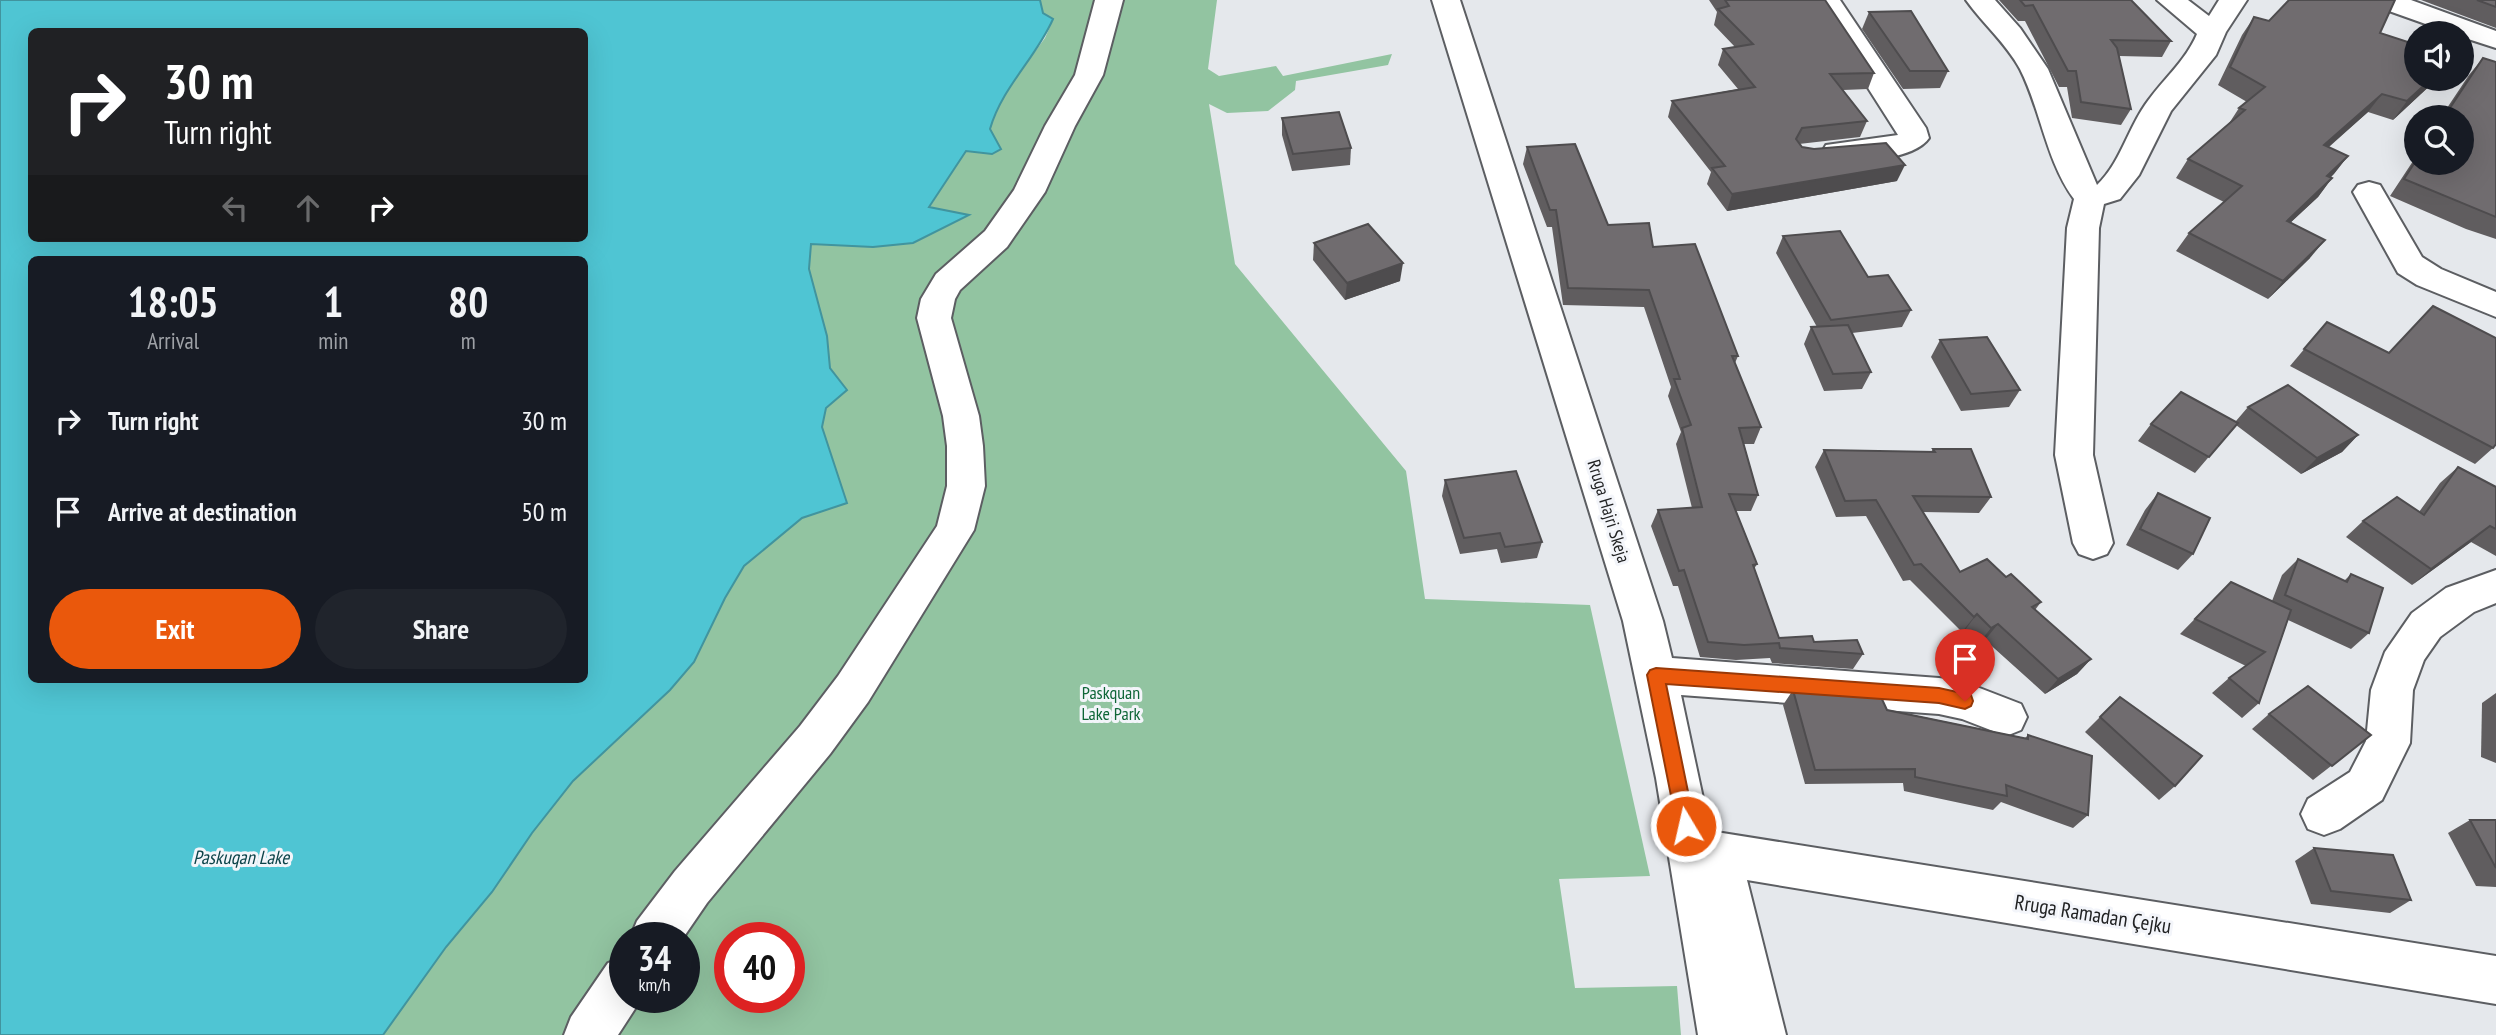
<!DOCTYPE html>
<meta charset="utf-8">
<style>
:root{--surface:#171b24;--page:#20242c;--text:#f1f3f6;--muted:#9ea1a6;--accent:#ea580c}
body{margin:0;font-family:"PT Sans Narrow",sans-serif;background:var(--page);color:var(--text);height:100vh;display:flex;flex-direction:column;font-size:26px;white-space:nowrap}
*{box-sizing:border-box;margin:0}
p{font-size:23px;color:var(--muted)}
.icon{flex:none;width:38px;height:38px;fill:none;stroke:currentColor;stroke-width:2;stroke-linecap:round;stroke-linejoin:round}
.map{position:relative;flex:1;overflow:hidden}
.side{position:absolute;left:28px;top:256px;width:560px;height:427px;display:flex;flex-direction:column;background:var(--surface);border-radius:10px;box-shadow:0 7px 28px #0002}
.side>*{flex:none}
.banner{position:absolute;left:28px;top:28px;width:560px;height:214px;border-radius:10px;box-shadow:0 7px 28px #0002;background:#202124;color:#fff;overflow:hidden}
.fabs{position:absolute;left:2404px;top:21px;display:grid;gap:14px}
.fabs a{display:grid;place-items:center;width:70px;height:70px;border-radius:50%;background:var(--surface);box-shadow:0 7px 28px #0002;font-size:35px}
.speed{position:absolute;left:609px;top:922px;display:flex;gap:14px;font-size:35px;font-weight:700;text-align:center}
.speed>*{display:grid;place-content:center;width:91px;height:91px;border-radius:50%;background:var(--surface);box-shadow:0 7px 28px #0002;line-height:1}
.speed small{font-size:18px;font-weight:400}
.speed .limit{border:10px solid #d22;background:#fff;color:#111}
.pin{position:absolute;display:grid;place-items:center;width:60px;height:60px;color:#fff;margin:-72px -30px;border-radius:50% 50% 50% 0;rotate:-45deg;box-shadow:0 0 7px #0007}
.pin .icon{rotate:45deg}
.me{position:absolute;width:77px;margin:-38px;rotate:351deg;stroke-linejoin:round;filter:drop-shadow(0 0 5px #0008)}
.turn{display:flex;align-items:center;gap:24px;height:147px;padding:0 21px;font-size:32px}
.turn .icon{width:91px;height:91px;stroke-width:2.5}
.turn b{display:block;font-size:49px;line-height:60px}
.lanes{display:flex;align-items:center;height:66px;padding:0 21px;background:#0003;justify-content:center;gap:35px;direction:ltr}
.lanes .off{opacity:.35}
.eta{display:flex;justify-content:space-evenly;align-items:center;height:119px;text-align:center}
.eta b{font-size:42px;font-weight:800;line-height:49px}
.cta{display:flex;gap:14px;margin-top:auto;padding:14px 21px}
.cta a{flex:1;height:80px;border-radius:42px;background:var(--accent);color:#fff;font-size:28px;font-weight:800;line-height:80px;text-align:center}
.cta a+a{background:var(--page);color:var(--text)}
ul{padding:0;list-style:none}
li{display:flex;align-items:center;gap:21px;height:91px;padding:0 21px}
li div{flex:1}
li b{display:block;font-size:26px}
li em{font-style:normal}
.map>svg:first-child{display:block}
</style>
<div class="map">
<svg width="2496" height="1035" viewBox="0 0 2496 1035">
<rect width="100%" height="100%" fill="#e5e8ec"/>
<path fill="#92c4a1" fill-rule="evenodd" d="M1040,0H1217L1208,69L1219,76L1276,66L1283,76L1392,54L1388,65L1296,81L1295,90L1268,111L1227,113L1209,104L1235,264L1406,471L1425,599L1590,605L1650,876L1559,879L1575,988L1677,986L1681,1035H383L446,947L492,892L532,833L573,781L670,690L694,662L725,598L744,566L802,518L847,503L822,427L825,408L847,390L830,368L827,336L809,269L811,244L873,247L913,243L968,215L929,208L966,151L992,154L990,128L1005,92L1045,38L1053,20L1043,13ZM625,938H684V998H625ZM730,938H789V998H730Z"/>
<path fill="#4fc5d3" stroke="#41949e" stroke-width="2" fill-rule="evenodd" d="M0,0H1040L1043,13L1053,19C1036,58 1002,87 990,129L1001,149L992,154L966,151L929,207L969,215L913,243L873,247L811,244L809,269L827,336L830,368L847,390L826,408L822,427L847,503L802,518L744,566L725,598L694,662L670,690L573,781L532,833L492,892L446,947L383,1035H0ZM32,32H584V238H32ZM32,259H584V679H32Z"/>
<g fill="none" stroke-linecap="round" stroke-linejoin="round">
<g stroke="#5c5e62" stroke-width="4">
<g id="minor">
<polygon points="1095,0 1123,0 1103,75 1075,126 1045,192 1007,247 960,290 955,299 951,318 979,416 983,446 985,486 974,530 868,702 830,754 707,903 683,938 630,938 637,921 675,871 800,726 838,676 937,526 947,486 947,446 943,416 917,318 921,299 936,274 985,231 1014,190 1045,126 1075,75"/>
<polygon points="1432,0 1460,0 1663,621 1672,658 1939,678 1964,682 2021,704 2027,717 2021,730 2006,736 1962,719 1939,714 1681,695 1710,831 2496,956 2496,1004 1747,880 1786,1035 1698,1035 1656,778 1623,621"/>
<path d="M1812,0H1840L1926,128L1929,138C1914,160 1851,165 1826,159L1822,152L1826,145L1898,135Z"/>
<path d="M1966,0H1995L2020,28L2048,69L2097,185C2120,163 2127,131 2145,105C2162,80 2185,62 2197,34L2157,0H2188L2209,16L2219,0H2247L2226,32L2216,55L2171,111L2139,175L2120,199L2104,204L2099,228L2093,455L2113,543L2107,554L2093,559L2079,554L2073,543L2055,455L2067,228L2074,199C2046,161 2041,110 2020,69C2006,43 1983,24 1966,0Z"/>
<polygon points="2371,0 2411,0 2496,31 2496,48 2462,37 2462,33 2451,33 2375,6"/>
<polygon points="2369,182 2380,185 2422,257 2441,269 2496,292 2496,317 2417,285 2398,273 2353,192 2358,185"/>
<polygon points="2496,570 2496,603 2474,612 2440,637 2424,660 2413,690 2410,743 2382,800 2340,829 2324,835 2308,829 2301,814 2308,799 2350,772 2366,741 2371,690 2385,652 2412,613 2446,588"/>
<polygon points="625,956 625,998 642,998 618,1035 564,1035 571,1017 608,963"/>
</g>
</g>
<use href="#minor" fill="#fff" fill-rule="evenodd"/>
</g>
<g fill="#605d5f">
<polygon points="1709,0 1825,0 1874,73 1868,89 1843,90 1867,121 1860,137 1799,144 1802,147 1897,181 1727,211 1707,184 1711,172 1668,117 1672,101 1738,89 1718,65 1723,49 1735,47 1714,25 1717,12"/>
<polygon points="1999,0 2131,0 2171,41 2162,57 2119,56 2131,109 2121,125 2072,118 2067,87 2059,87 2025,21 2018,21"/>
<polygon points="2421,0 2496,0 2496,28"/>
<polygon points="1869,12 1948,71 1940,88 1903,89 1862,29"/>
<polygon points="2254,17 2269,21 2380,33 2437,79 2393,120 2368,112 2329,147 2348,156 2331,177 2332,178 2318,197 2290,223 2310,258 2268,299 2176,251 2189,233 2224,202 2176,178 2188,159 2228,125 2239,108 2247,102 2218,85 2242,35"/>
<polygon points="2483,58 2496,62 2496,239 2466,229 2390,196 2417,155 2417,163 2462,117 2441,117 2469,75"/>
<polygon points="1282,118 1351,148 1350,165 1292,171 1282,135"/>
<polygon points="1527,147 1608,225 1653,247 1738,356 1735,363 1761,427 1754,444 1744,444 1758,495 1751,511 1736,511 1757,564 1754,569 1779,638 1814,642 1863,654 1853,669 1772,663 1770,658 1736,660 1700,657 1678,586 1673,586 1651,526 1658,510 1692,508 1676,444 1681,432 1668,396 1671,387 1644,307 1563,305 1552,227 1547,227 1523,164"/>
<polygon points="1783,236 1911,310 1902,327 1852,333 1871,372 1862,389 1824,391 1804,344 1811,327 1817,327 1776,253"/>
<polygon points="1314,243 1400,281 1345,300 1313,260"/>
<polygon points="2327,322 2493,448 2475,464 2290,366"/>
<polygon points="1940,340 2020,390 2009,407 1961,411 1931,357"/>
<polygon points="2248,407 2358,435 2342,452 2301,474 2236,425 2195,473 2138,441 2151,424 2236,421"/>
<polygon points="1933,449 1991,497 1979,513 1923,512 1960,572 2006,577 2041,602 2035,610 2091,659 2077,674 2045,694 1985,640 1979,643 1965,630 1962,632 1910,580 1903,581 1866,516 1836,517 1815,467 1824,450 1931,452"/>
<polygon points="2458,467 2496,487 2496,556 2471,542 2412,585 2346,537 2363,521 2419,512 2440,483"/>
<polygon points="1445,480 1542,542 1537,558 1501,563 1497,549 1460,554 1442,496"/>
<polygon points="2158,493 2193,554 2178,570 2126,545 2145,510"/>
<polygon points="2298,559 2344,581 2351,574 2369,633 2351,649 2288,620 2259,703 2242,718 2212,693 2229,678 2246,666 2180,634 2231,582 2272,601 2282,575"/>
<polygon points="1793,690 2025,738 2028,735 2088,815 2073,828 2001,802 1993,810 1904,791 1903,783 1805,784 1783,705"/>
<polygon points="2496,693 2496,763 2481,757 2482,703"/>
<polygon points="2120,697 2175,786 2159,800 2085,732"/>
<polygon points="2269,714 2371,735 2313,780 2252,729"/>
<polygon points="2470,820 2496,820 2496,887 2476,886 2448,833"/>
<polygon points="2314,848 2411,900 2390,913 2311,904 2295,861"/>
</g>
<g fill="#4e4c4e">
<polygon points="2431,79 2437,79 2393,120 2407,101"/>
<polygon points="2382,94 2368,112 2310,163 2324,145"/>
<polygon points="2348,156 2334,174 2313,194 2327,176"/>
<polygon points="1905,165 1897,181 1727,211 1732,194"/>
<polygon points="2332,178 2318,197 2273,239 2287,221"/>
<polygon points="2325,240 2310,258 2268,299 2283,281"/>
<polygon points="1403,263 1400,281 1345,300 1347,283"/>
<polygon points="2358,435 2342,452 2301,474 2317,458"/>
<polygon points="2490,526 2471,542 2412,585 2431,569"/>
<polygon points="1977,614 1965,630 1962,632 1974,617"/>
<polygon points="1998,624 1985,640 1979,643 1991,628"/>
<polygon points="2091,659 2077,674 2045,694 2058,679"/>
</g>
<g fill="#706c6f" stroke="#4e4c4e" stroke-width="2">
<polygon points="1725,0 1825,0 1874,73 1830,74 1867,121 1802,128 1796,139 1802,147 1814,149 1886,143 1905,165 1732,194 1712,168 1725,166 1672,101 1755,87 1723,49 1753,44 1718,9 1729,6"/>
<polygon points="2020,0 2131,0 2171,41 2111,40 2117,48 2131,109 2081,102 2076,71 2068,71 2033,5 2025,6"/>
<polygon points="2289,0 2395,0 2380,33 2417,45 2417,79 2431,79 2407,101 2382,94 2324,145 2348,156 2327,176 2332,178 2287,221 2325,240 2283,281 2189,233 2242,186 2188,159 2245,110 2239,108 2265,87 2230,67 2254,17 2269,21"/>
<polygon points="2477,0 2496,0 2496,7"/>
<polygon points="1911,11 1948,71 1910,71 1869,12"/>
<polygon points="2483,58 2496,62 2496,217 2404,179 2417,159 2417,163 2462,163 2462,117 2444,117"/>
<polygon points="1339,112 1351,148 1293,154 1282,118"/>
<polygon points="1575,144 1608,225 1649,223 1653,247 1695,244 1738,356 1732,356 1761,427 1739,428 1758,495 1729,494 1757,564 1753,565 1779,638 1812,636 1814,642 1857,640 1863,654 1780,648 1779,643 1744,645 1708,642 1684,570 1679,571 1658,510 1702,507 1682,428 1691,425 1674,379 1680,379 1649,290 1568,288 1556,210 1550,210 1527,147"/>
<polygon points="1368,224 1403,263 1347,283 1314,243"/>
<polygon points="1840,231 1868,277 1888,275 1911,310 1831,320 1783,236"/>
<polygon points="2433,306 2496,338 2496,444 2493,448 2304,349 2327,322 2389,353"/>
<polygon points="1848,325 1871,372 1833,374 1811,327"/>
<polygon points="1987,337 2020,390 1971,394 1940,340"/>
<polygon points="2288,385 2358,435 2317,458 2248,407"/>
<polygon points="2181,392 2238,423 2209,457 2151,424"/>
<polygon points="1933,449 1971,449 1991,497 1913,496 1960,572 1987,559 2006,577 2011,574 2041,602 2032,607 2091,659 2058,679 1998,624 1991,628 1977,614 1974,617 1921,564 1914,565 1876,500 1845,501 1824,450 1935,452"/>
<polygon points="2458,467 2496,487 2496,529 2490,526 2431,569 2363,521 2397,497 2424,515"/>
<polygon points="1516,471 1542,542 1505,547 1500,533 1464,538 1445,480"/>
<polygon points="2158,493 2210,518 2193,554 2140,529"/>
<polygon points="2298,559 2347,582 2351,574 2383,588 2369,633 2285,595"/>
<polygon points="2231,582 2291,610 2259,703 2229,678 2265,652 2195,619"/>
<polygon points="2308,686 2371,735 2332,766 2269,714"/>
<polygon points="1793,690 1881,697 1887,710 2028,739 2028,735 2092,756 2088,815 2006,785 2007,796 1915,777 1915,769 1815,770"/>
<polygon points="2120,697 2202,756 2175,786 2100,717"/>
<polygon points="2470,820 2496,820 2496,868"/>
<polygon points="2314,848 2393,855 2411,900 2331,891"/>
</g>
<polygon fill="#ea580c" stroke="#983908" stroke-width="2" points="1656,668 1939,688 1971,695 1973,701 1971,706 1965,709 1939,703 1666,684 1695,826 1693,832 1686,834 1679,832 1677,826 1647,675 1650,670"/>
<g text-anchor="middle" dominant-baseline="central" stroke-width="6" stroke-linejoin="round" paint-order="stroke">
<g font-size="18" fill="#212223" stroke="#f3f5fa">
<text transform="translate(1609 511) rotate(73)">Rruga Hajri Skeja</text>
</g>
<g font-size="18" fill="#0e6637" stroke="#f3f5fa">
<text x="1111" y="692">Paskquan<tspan x="1111" dy="21">Lake Park</tspan></text>
</g>
<g font-size="19" font-style="italic" fill="#0c4349" stroke="#f3f5fa">
<text x="241" y="857">Paskuqan Lake</text>
</g>
<g font-size="21" fill="#212223" stroke="#f3f5fa">
<text transform="translate(2093 914) rotate(9)">Rruga Ramadan Çejku</text>
</g>
</g>
</svg>
<div class="fabs">
<a><svg class="icon" aria-label="sound" viewBox="0 0 24 24"><path d="M4 9h4l5-4v14l-5-4H4zM17 9q2 3 0 6"/></svg></a>
<a><svg class="icon" aria-label="search" viewBox="0 0 24 24"><circle cx="10" cy="10" r="6"/><path d="M15 15l6 6"/></svg></a>
</div>
<div class="speed"><div>34<small>km/h</small></div><div class="limit">40</div></div>
<div class="pin" style="left:1965px;top:701px;background:#d93025"><svg class="icon" aria-label="arrive" viewBox="0 0 24 24"><path d="M6 21V4h12l-3 4 3 4H6"/></svg></div>
<svg class="me" style="left:1686px;top:826px" viewBox="-20 -20 40 40"><circle r="17" fill="#ea580c" stroke="#fff" stroke-width="3"/><path d="M0-11L8 9 0 5-8 9z" fill="#fff"/></svg>
<div class="banner">
<div class="turn"><svg class="icon" aria-label="right" viewBox="0 0 24 24"><path d="M7 20v-9h11M14 6l5 5-5 5"/></svg><div><b>30 m</b>Turn right</div></div>
<div class="lanes"><svg class="icon off" aria-label="left" viewBox="0 0 24 24"><path d="M17 20v-9H6M10 6l-5 5 5 5"/></svg><svg class="icon off" aria-label="ahead" viewBox="0 0 24 24"><path d="M12 20V5M6 11l6-6 6 6"/></svg><svg class="icon" aria-label="right" viewBox="0 0 24 24"><path d="M7 20v-9h11M14 6l5 5-5 5"/></svg></div>
</div>
<section class="side">
<div class="eta">
<div><b>18:05</b><p>Arrival</p></div>
<div><b>1</b><p>min</p></div>
<div><b>80</b><p>m</p></div>
</div>
<ul>
<li><svg class="icon" aria-label="right" viewBox="0 0 24 24"><path d="M7 20v-9h11M14 6l5 5-5 5"/></svg><div><b>Turn right</b></div><em>30 m</em></li>
<li><svg class="icon" aria-label="arrive" viewBox="0 0 24 24"><path d="M6 21V4h12l-3 4 3 4H6"/></svg><div><b>Arrive at destination</b></div><em>50 m</em></li>
</ul>
<div class="cta"><a>Exit</a><a>Share</a></div>
</section>
</div>
